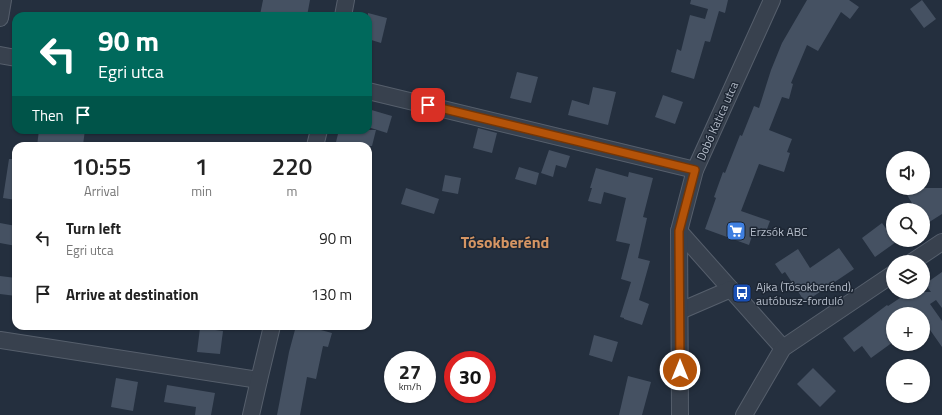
<!DOCTYPE html>
<meta charset="utf-8">
<style>
:root{--surface:#fff;--page:#f2f2f2;--text:#222;--muted:#767676}
body{margin:0;font-family:"Titillium Web",sans-serif;background:var(--page);color:var(--text);height:100vh;display:flex;flex-direction:column;font-size:15px;white-space:nowrap}
*{box-sizing:border-box;margin:0}
p{font-size:13px;color:var(--muted)}
.icon{flex:none;width:22px;height:22px;fill:none;stroke:currentColor;stroke-width:2;stroke-linecap:round;stroke-linejoin:round}
.map{position:relative;flex:1;overflow:hidden}
.panel{position:absolute;left:12px;top:142px;width:360px;height:188px;display:flex;flex-direction:column;background:var(--surface);border-radius:12px;box-shadow:0 1px 3px #0004}
.panel>*{flex:none}
.guide{position:absolute;left:12px;top:12px;width:360px;height:122px;border-radius:12px;box-shadow:0 1px 3px #0004;background:#00695c;color:#fff;overflow:hidden}
.fabs{position:absolute;left:886px;top:151px;display:grid;gap:8px}
.fabs a{display:grid;place-items:center;width:44px;height:44px;border-radius:50%;background:var(--surface);box-shadow:0 1px 3px #0004;font-size:20px}
.speed{position:absolute;left:384px;top:351px;display:flex;gap:8px;font-size:20px;font-weight:700;text-align:center}
.speed>*{display:grid;place-content:center;width:52px;height:52px;border-radius:50%;background:var(--surface);box-shadow:0 1px 3px #0004;line-height:1}
.speed small{font-size:10px;font-weight:400}
.speed .limit{border:6px solid #d22;background:#fff;color:#111}
.pin{position:absolute;display:grid;place-items:center;width:34px;height:34px;color:#fff;margin:-17px;border-radius:8px;box-shadow:0 2px 6px #0006}
.me{position:absolute;width:44px;margin:-22px;rotate:0deg;stroke-linejoin:round;filter:drop-shadow(0 0 3px #0008)}
.turn{display:flex;align-items:center;gap:14px;height:84px;padding:0 20px;font-size:18px}
.turn .icon{width:52px;height:52px;stroke-width:2.5}
.turn b{display:block;font-size:28px;line-height:34px}
.then{display:flex;align-items:center;height:38px;padding:0 20px;background:#0003;gap:8px;font-size:15px}
.eta{display:flex;justify-content:space-evenly;align-items:center;height:68px;text-align:center}
.eta b{font-size:24px;font-weight:600;line-height:28px}
ul{padding:0;list-style:none}
li{display:flex;align-items:center;gap:12px;height:56px;padding:0 20px}
li div{flex:1}
li b{display:block;font-size:15px}
li em{font-style:normal}
.map>svg:first-child{display:block}
</style>
<div class="map">
<svg width="942" height="415" viewBox="0 0 942 415">
<rect width="100%" height="100%" fill="#242f3e"/>
<g fill="#455162">
<polygon points="263,0 310,0 307,16 269,16 260,15"/>
<polygon points="691,0 728,0 725,13 719,11 710,42 705,41 694,79 671,72 677,49 681,51 690,15 705,19 708,9 690,4"/>
<polygon points="807,0 849,0 859,7 850,19 841,12 818,51 807,45 791,83 793,84 789,99 782,97 769,130 792,139 787,152 790,153 784,172 759,164 741,211 770,221 764,237 753,233 749,245 705,229 716,198 714,197 723,172 725,173 740,135 742,136 754,106 759,108 771,70 782,43"/>
<polygon points="922,0 936,19 924,28 910,9"/>
<polygon points="368,13 387,18 381,43 368,39"/>
<polygon points="517,72 538,77 531,103 510,98"/>
<polygon points="593,87 616,92 608,125 568,115 572,100 589,105"/>
<polygon points="663,95 683,102 675,124 655,117"/>
<polygon points="368,109 392,116 387,133 368,127"/>
<polygon points="478,128 497,133 492,153 473,148"/>
<polygon points="39,130 85,130 83,145 64,143 64,146 37,146"/>
<polygon points="339,130 376,130 372,146 335,146"/>
<polygon points="549,150 570,156 566,168 556,165 553,177 541,173"/>
<polygon points="9,159 16,159 16,200 3,198"/>
<polygon points="519,167 539,173 536,185 515,179"/>
<polygon points="596,168 628,177 629,172 653,178 643,217 647,218 638,258 650,261 639,300 649,304 642,325 624,319 624,318 620,317 631,282 621,279 630,244 616,241 626,198 604,192 601,204 588,201 592,188 590,188"/>
<polygon points="445,175 461,178 458,194 442,191"/>
<polygon points="406,188 439,199 434,214 401,204"/>
<polygon points="903,188 942,188 942,214 923,226 923,210 916,210"/>
<polygon points="0,223 16,226 16,246 0,243"/>
<polygon points="882,223 893,238 893,240 894,240 896,242 875,257 862,238"/>
<polygon points="839,248 854,269 805,302 785,272 782,274 775,264 798,249 810,268"/>
<polygon points="942,272 942,308 936,300 930,304 942,321 942,347 928,327 923,331 923,314 893,314 893,342 871,358 862,346 854,352 843,338 887,305 888,306 909,292 931,292 925,284"/>
<polygon points="0,276 16,278 16,296 0,294"/>
<polygon points="296,326 306,326 332,333 328,347 323,346 316,379 307,377 300,415 277,415 289,352"/>
<polygon points="200,328 223,331 220,354 197,352"/>
<polygon points="594,335 618,342 612,362 589,355"/>
<polygon points="813,368 836,391 820,407 797,384"/>
<polygon points="628,376 651,382 642,415 619,415"/>
<polygon points="116,378 138,382 133,411 111,407"/>
<polygon points="167,385 215,393 211,415 195,415 196,407 164,402"/>
</g>
<g fill="none" stroke-linecap="round" stroke-linejoin="round">
<g stroke="#565f6c" stroke-width="18">
<g id="street">
<polyline points="343,16 346,0"/>
<polyline points="0,18 3,0"/>
<polyline points="0,55 16,58"/>
<polyline points="368,91 695,170"/>
<polyline points="315,146 319,130"/>
<polyline points="679,231 783,348"/>
<polyline points="912,262 942,242"/>
<polyline points="680,311 731,289"/>
<polyline points="0,340 259,380"/>
<polyline points="251,415 259,380 272,326"/>
<polyline points="680,415 679,231 695,170 772,0"/>
<polyline points="744,415 783,348 893,274"/>
</g>
</g>
<use href="#street" stroke="#38414e" stroke-width="16"/>
</g>
<g fill="none" stroke-linecap="round" stroke-linejoin="round">
<g stroke="#753606" stroke-width="10">
<polyline id="route" points="428,105 695,170 679,231 680,370"/>
</g>
<use href="#route" stroke="#b45309" stroke-width="7"/>
</g>
<defs>
<g id="supermarket-square" transform="scale(1)"><rect x="-9" y="-9" width="18" height="18" rx="4" fill="#3f7fe0" stroke="#1d2633"/><path d="M-6-5.5h2.5l.6 2H6L4.5 2H-2.5L-4.4-4H-6ZM-1.5 3.2a1.3 1.3 0 1 0 .1 0ZM3 3.2a1.3 1.3 0 1 0 .1 0Z" fill="#fff"/></g>
<g id="bus-square" transform="scale(1)"><rect x="-9" y="-9" width="18" height="18" rx="4" fill="#1a4fb4" stroke="#1d2633"/><path d="M-5-6H5V4H4V6H2V4H-2V6H-4V4H-5ZM-3.5-4V0h7V-4ZM-3.5 1.2v1.5H-2V1.2ZM2 1.2v1.5H3.5V1.2Z" fill="#fff"/></g>
</defs>
<g fill-rule="evenodd">
<use href="#supermarket-square" x="736" y="231"/>
<use href="#bus-square" x="742" y="293"/>
</g>
<g text-anchor="middle" dominant-baseline="central" stroke-width="3" stroke-linejoin="round" paint-order="stroke">
<g font-size="12" fill="#b4bcc9" stroke="#1d2633">
<text transform="translate(717 121) rotate(-66)">Dobó Katica utca</text>
</g>
<g font-size="12" fill="#b4bcc9" stroke="#1d2633" text-anchor="start">
<text x="750" y="231">Erzsók ABC</text>
<text x="756" y="286">Ajka (Tósokberénd),<tspan x="756" dy="14">autóbusz-forduló</tspan></text>
</g>
<g font-size="16" font-weight="bold" fill="#d59563" stroke="#1d2633">
<text x="505" y="242">Tósokberénd</text>
</g>
</g>
</svg>
<div class="fabs">
<a><svg class="icon" aria-label="sound" viewBox="0 0 24 24"><path d="M4 9h4l5-4v14l-5-4H4zM17 9q2 3 0 6"/></svg></a>
<a><svg class="icon" aria-label="search" viewBox="0 0 24 24"><circle cx="10" cy="10" r="6"/><path d="M15 15l6 6"/></svg></a>
<a><svg class="icon" aria-label="layers" viewBox="0 0 24 24"><path d="M12 4l9 5-9 5-9-5zM3 14l9 5 9-5"/></svg></a>
<a>+</a>
<a>−</a>
</div>
<div class="speed"><div>27<small>km/h</small></div><div class="limit">30</div></div>
<div class="pin" style="left:428px;top:105px;background:#d93025"><svg class="icon" aria-label="arrive" viewBox="0 0 24 24"><path d="M6 21V4h12l-3 4 3 4H6"/></svg></div>
<svg class="me" style="left:680px;top:370px" viewBox="-20 -20 40 40"><circle r="17" fill="#b45309" stroke="#fff" stroke-width="3"/><path d="M0-11L8 9 0 5-8 9z" fill="#fff"/></svg>
<div class="guide">
<div class="turn"><svg class="icon" aria-label="left" viewBox="0 0 24 24"><path d="M17 20v-9H6M10 6l-5 5 5 5"/></svg><div><b>90 m</b>Egri utca</div></div>
<div class="then">Then<svg class="icon" aria-label="arrive" viewBox="0 0 24 24"><path d="M6 21V4h12l-3 4 3 4H6"/></svg></div>
</div>
<section class="panel">
<div class="eta">
<div><b>10:55</b><p>Arrival</p></div>
<div><b>1</b><p>min</p></div>
<div><b>220</b><p>m</p></div>
</div>
<ul>
<li><svg class="icon" aria-label="left" viewBox="0 0 24 24"><path d="M17 20v-9H6M10 6l-5 5 5 5"/></svg><div><b>Turn left</b><p>Egri utca</p></div><em>90 m</em></li>
<li><svg class="icon" aria-label="arrive" viewBox="0 0 24 24"><path d="M6 21V4h12l-3 4 3 4H6"/></svg><div><b>Arrive at destination</b></div><em>130 m</em></li>
</ul>
</section>
</div>
